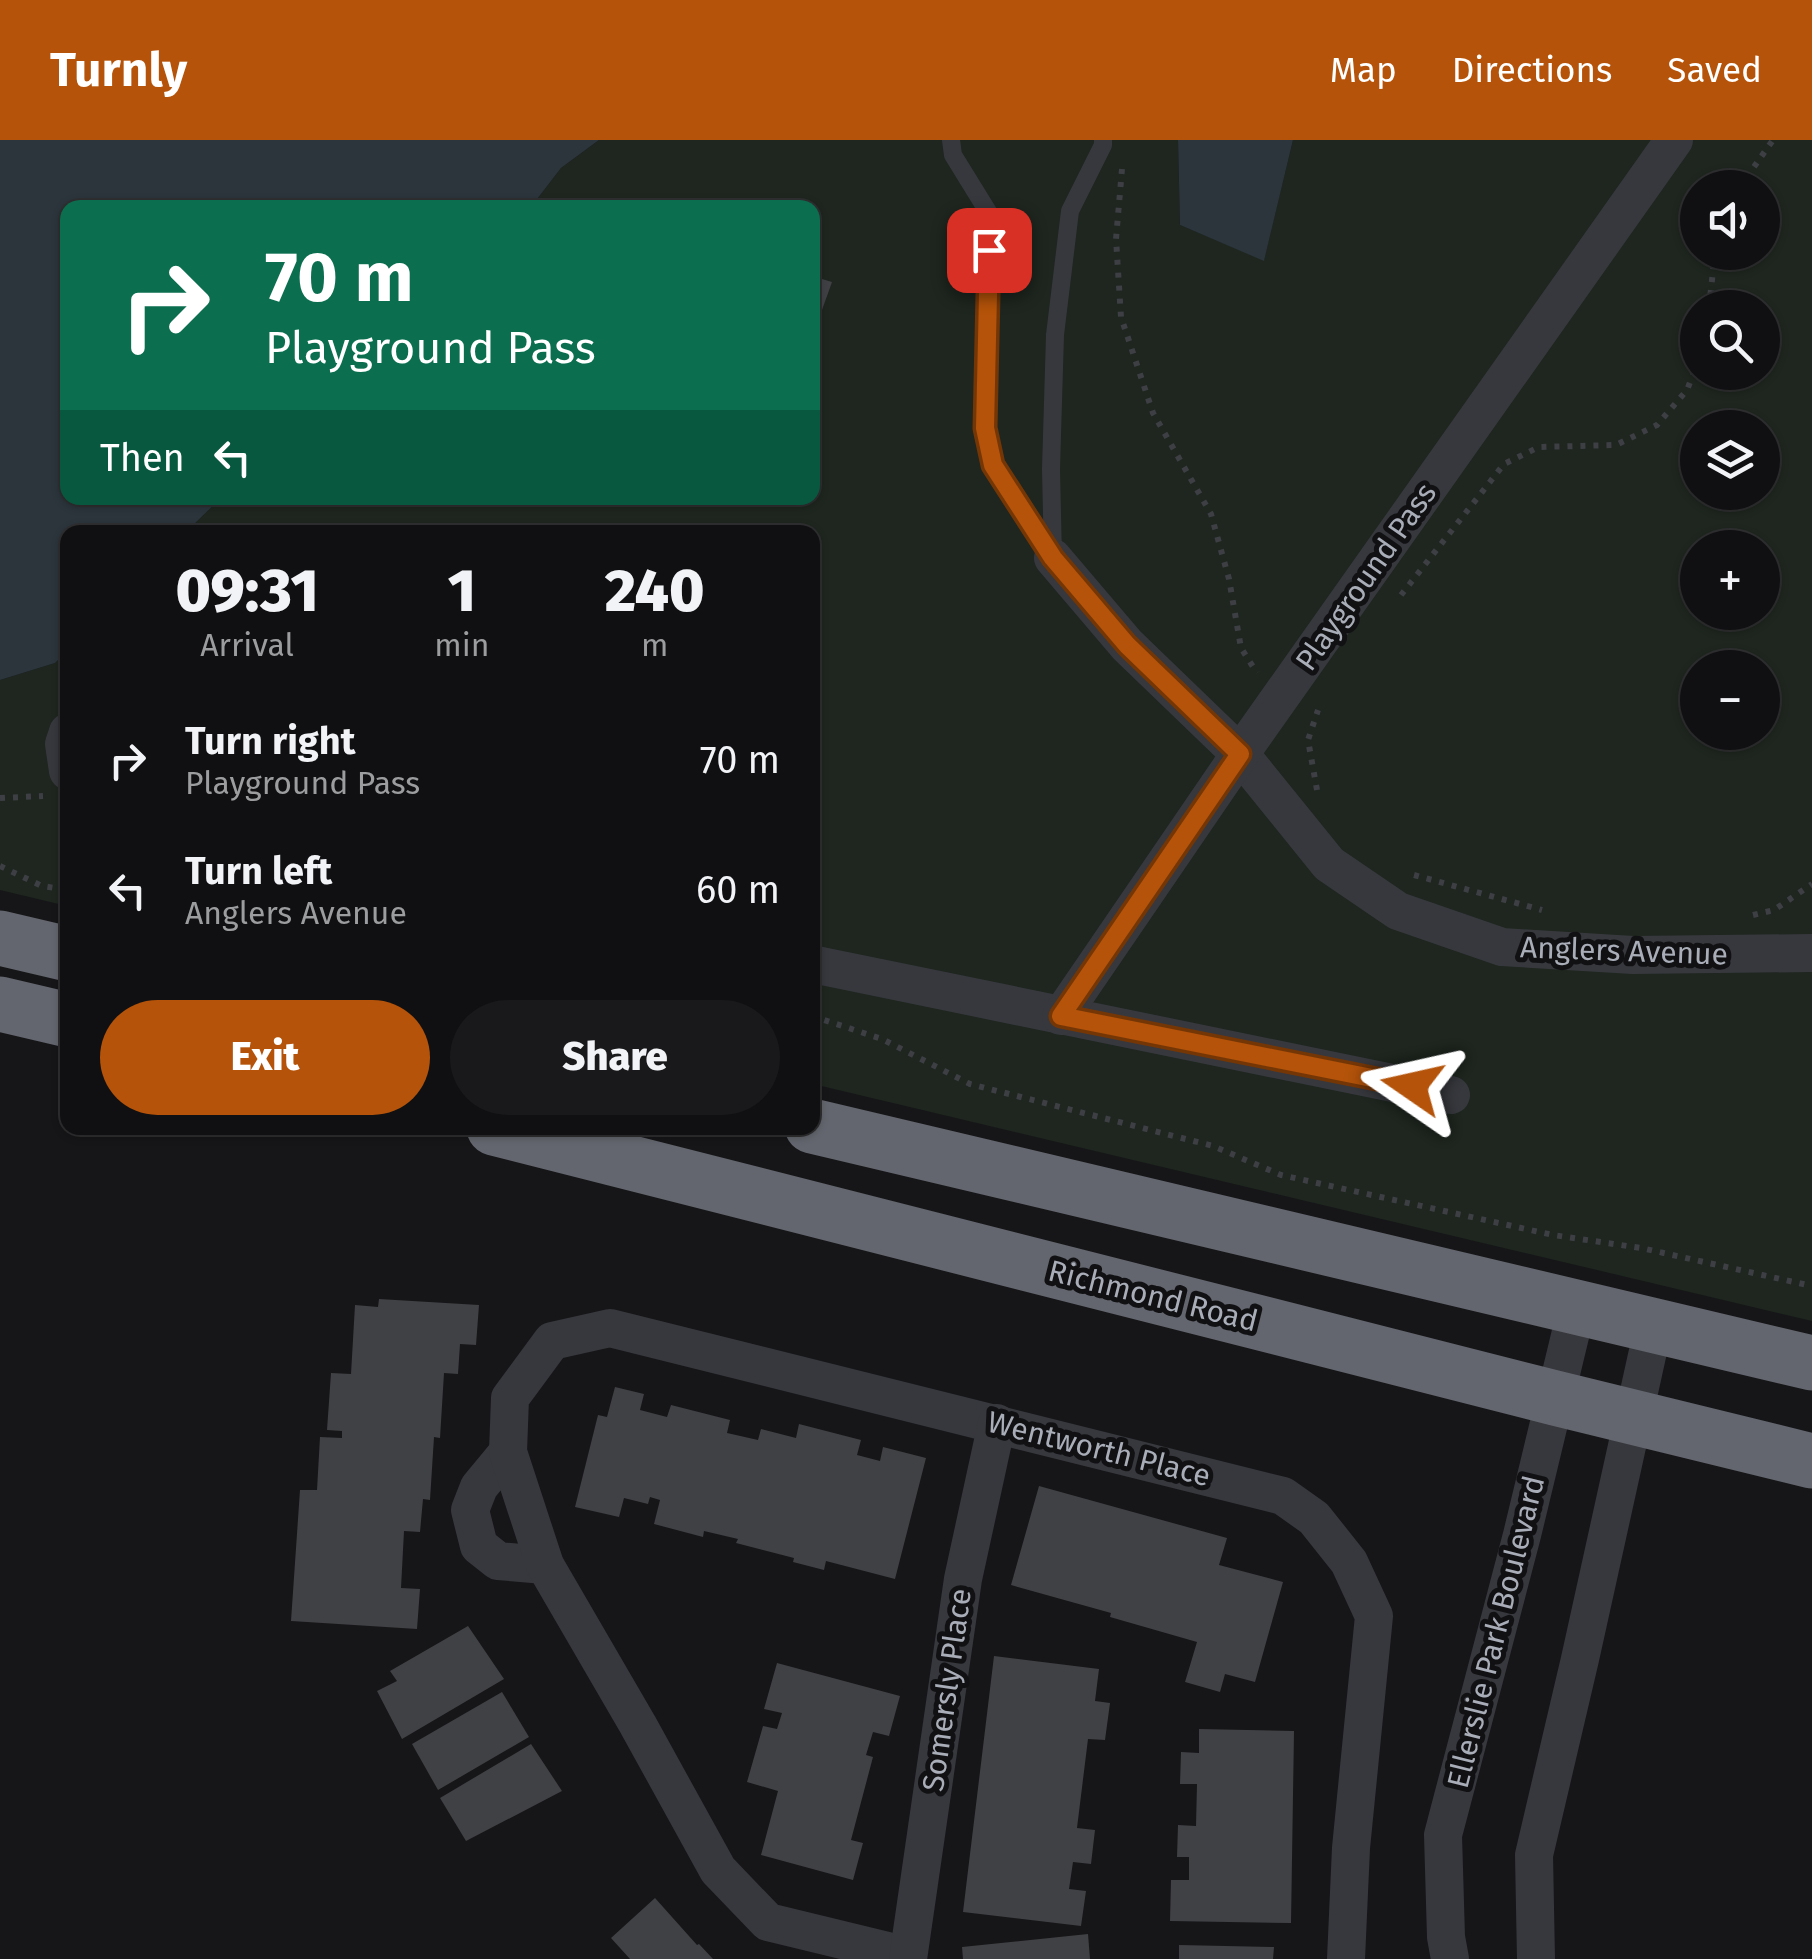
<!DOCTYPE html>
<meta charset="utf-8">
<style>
:root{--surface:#101012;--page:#19191b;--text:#f1f3f6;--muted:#9c9d9f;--line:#303032;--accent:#b45309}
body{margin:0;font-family:"Fira Sans",sans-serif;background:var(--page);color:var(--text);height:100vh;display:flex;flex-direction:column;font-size:38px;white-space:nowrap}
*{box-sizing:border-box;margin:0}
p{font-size:32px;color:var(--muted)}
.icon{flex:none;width:55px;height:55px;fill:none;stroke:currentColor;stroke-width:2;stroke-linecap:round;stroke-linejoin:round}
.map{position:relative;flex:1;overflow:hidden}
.details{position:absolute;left:60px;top:385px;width:760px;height:610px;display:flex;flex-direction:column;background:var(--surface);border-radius:20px;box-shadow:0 2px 8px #0004,0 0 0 2px var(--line)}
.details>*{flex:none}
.banner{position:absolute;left:60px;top:60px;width:760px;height:305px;border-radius:20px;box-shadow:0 2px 8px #0004,0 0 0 2px var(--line);background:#0b6e4f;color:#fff;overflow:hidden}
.tools{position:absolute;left:1680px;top:30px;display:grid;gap:20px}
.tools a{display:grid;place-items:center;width:100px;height:100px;border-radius:50%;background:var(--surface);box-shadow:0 2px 8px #0004,0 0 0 2px var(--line);font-size:50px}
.pin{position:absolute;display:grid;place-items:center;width:85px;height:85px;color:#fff;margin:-42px;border-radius:20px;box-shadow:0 5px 15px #0006}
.me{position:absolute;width:110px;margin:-55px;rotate:281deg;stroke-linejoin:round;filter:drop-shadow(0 0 8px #0008)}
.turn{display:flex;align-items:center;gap:35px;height:210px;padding:0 40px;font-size:45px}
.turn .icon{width:130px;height:130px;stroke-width:2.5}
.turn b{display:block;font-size:70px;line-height:85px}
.then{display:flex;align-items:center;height:95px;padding:0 40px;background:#0003;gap:20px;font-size:38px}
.eta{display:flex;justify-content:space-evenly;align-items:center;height:170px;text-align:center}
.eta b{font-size:60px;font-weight:800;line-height:70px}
.button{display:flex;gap:20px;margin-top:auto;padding:20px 40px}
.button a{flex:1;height:115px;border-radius:60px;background:var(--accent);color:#fff;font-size:40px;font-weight:800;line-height:115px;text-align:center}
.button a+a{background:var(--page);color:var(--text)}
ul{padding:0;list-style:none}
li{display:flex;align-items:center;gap:30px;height:130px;padding:0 40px}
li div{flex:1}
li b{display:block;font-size:38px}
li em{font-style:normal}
header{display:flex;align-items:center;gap:60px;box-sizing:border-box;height:140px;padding:0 50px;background:var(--accent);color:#fff}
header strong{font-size:48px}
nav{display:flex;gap:55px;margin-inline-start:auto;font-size:35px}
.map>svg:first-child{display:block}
</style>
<header>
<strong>Turnly</strong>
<nav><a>Map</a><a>Directions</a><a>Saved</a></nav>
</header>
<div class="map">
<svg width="1812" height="1819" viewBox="0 0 1812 1819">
<rect width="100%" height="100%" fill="#161618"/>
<g fill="#1e261f" fill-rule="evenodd">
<path d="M599,0H1178L1180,85L1264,120L1293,0H1812V1181L813,944L812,392H186L221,358H812V68L531,67L561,28ZM1698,48H1762V112H1698ZM1698,168H1762V232H1698ZM1698,288H1762V352H1698ZM1698,408H1762V472H1698ZM1698,528H1762V592H1698Z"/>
<polygon points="67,511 67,766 0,750 0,540 55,523"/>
</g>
<g fill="#2c353c">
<polygon points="0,0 599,0 561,28 531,67 68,68 68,358 221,358 186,392 68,392 67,511 55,523 0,540"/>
<polygon points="1178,0 1293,0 1264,121 1180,85"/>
</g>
<g fill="#404145">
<polygon points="812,136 832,142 813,195 812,195"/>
<polygon points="379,1159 479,1165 476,1205 460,1204 458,1234 444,1233 440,1298 434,1297 430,1360 423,1359 420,1392 404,1391 401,1448 420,1449 417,1489 291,1481 300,1350 317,1350 320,1297 342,1298 342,1291 327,1290 331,1233 351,1234 355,1165 378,1167"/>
<polygon points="615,1247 644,1254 640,1270 667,1277 671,1265 730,1280 727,1293 758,1300 761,1289 796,1298 799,1284 861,1300 857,1315 880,1321 883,1307 926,1318 895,1439 826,1421 824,1430 793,1422 794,1418 736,1403 738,1399 704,1391 703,1397 654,1384 660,1360 650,1357 648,1364 624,1358 619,1377 575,1367 598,1275 607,1277"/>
<polygon points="1039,1346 1227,1398 1219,1425 1283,1442 1255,1542 1225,1534 1220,1552 1185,1542 1197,1502 1110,1477 1111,1473 1011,1445"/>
<polygon points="468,1486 504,1539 402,1599 377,1551 397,1541 390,1531"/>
<polygon points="994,1516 1099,1529 1095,1561 1110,1563 1105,1600 1088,1599 1077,1688 1095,1690 1091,1724 1073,1722 1069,1749 1086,1751 1081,1786 963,1772"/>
<polygon points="777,1523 900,1556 889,1596 873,1592 866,1615 873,1617 851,1700 863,1703 853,1740 761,1715 778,1651 747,1642 763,1586 777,1589 782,1573 764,1569"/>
<polygon points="502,1552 529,1597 438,1650 412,1604"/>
<polygon points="1199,1589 1294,1591 1291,1783 1170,1781 1171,1740 1189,1740 1189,1717 1177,1717 1178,1685 1196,1686 1197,1644 1180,1644 1181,1612 1199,1613"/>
<polygon points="531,1604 562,1651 466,1701 440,1658"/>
<polygon points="655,1758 697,1805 699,1804 713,1819 630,1819 611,1798"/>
<polygon points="1088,1794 1090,1819 963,1819 962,1807"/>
<polygon points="1179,1805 1274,1807 1273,1819 1179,1819"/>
</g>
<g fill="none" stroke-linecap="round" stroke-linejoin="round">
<g stroke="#3d3f44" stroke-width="6" stroke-dasharray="5 8" stroke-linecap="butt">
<polyline points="1122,29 1116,99 1121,177 1153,273 1211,374 1229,439 1241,508 1257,533"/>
<polyline points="1739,48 1773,0"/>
<polyline points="1709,168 1715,112"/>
<polyline points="1401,455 1504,324 1539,307 1616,305 1657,285 1687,250 1698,222"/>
<polyline points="1317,650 1308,600 1318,570"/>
<polyline points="0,658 43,656"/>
<polyline points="0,726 42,746 68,750"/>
<polyline points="1414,735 1542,770"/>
<polyline points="1753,775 1774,770 1812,744"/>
<polyline points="812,876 882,899 970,944 1213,1006 1281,1035 1553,1095 1641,1108 1812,1146"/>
</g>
<g stroke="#37383d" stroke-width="18">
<polyline points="951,0 953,15 990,75 985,288 993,325 1053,418"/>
<polyline points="1053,418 1051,329 1055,195 1070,71 1103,5 1103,0"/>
</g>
<g stroke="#37383d" stroke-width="38">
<polyline points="1053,418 1127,505 1240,614 1329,724 1398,771 1502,807 1633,815 1812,813"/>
<polyline points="68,592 64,604 68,631"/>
<polyline points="812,824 1451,955"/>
<polyline points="1061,876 1240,614 1674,0"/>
<polyline points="508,1312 479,1347 470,1370 479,1406 498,1421 545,1425"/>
<polyline points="908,1816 768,1782 718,1730 638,1585 545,1425 508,1312 510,1258 552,1201 610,1188 1283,1356 1314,1378 1349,1422 1374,1476 1351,1708 1346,1819"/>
<polyline points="908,1819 963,1439 997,1283"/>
<polyline points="1450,1819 1446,1797 1443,1695 1522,1395 1577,1167"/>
<polyline points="1536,1819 1534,1715 1580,1519 1654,1184"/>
</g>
<g stroke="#63666e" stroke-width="55">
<polyline points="0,798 68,814"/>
<polyline points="0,864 68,880"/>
<polyline points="812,986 1812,1223"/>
<polyline points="494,988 1555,1258 1812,1321"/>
</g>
</g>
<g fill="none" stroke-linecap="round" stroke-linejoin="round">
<g stroke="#753606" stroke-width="25">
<polyline id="route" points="989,110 985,288 993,325 1053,418 1127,505 1240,614 1061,876 1412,946"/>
</g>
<use href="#route" stroke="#b45309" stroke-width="18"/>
</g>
<g text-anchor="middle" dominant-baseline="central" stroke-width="10" stroke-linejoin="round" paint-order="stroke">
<g font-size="30" fill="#a8adb8" stroke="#111113">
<text transform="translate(1366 437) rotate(-55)">Playground Pass</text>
<text transform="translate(1624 811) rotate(2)">Anglers Avenue</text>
<text transform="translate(1153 1156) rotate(14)">Richmond Road</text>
<text transform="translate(1099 1309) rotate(14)">Wentworth Place</text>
<text transform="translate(1496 1492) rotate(-76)">Ellerslie Park Boulevard</text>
<text transform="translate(947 1550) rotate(-82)">Somersly Place</text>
</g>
</g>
</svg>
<div class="tools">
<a><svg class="icon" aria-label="sound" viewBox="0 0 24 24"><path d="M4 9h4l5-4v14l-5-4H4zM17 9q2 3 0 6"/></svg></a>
<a><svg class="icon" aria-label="search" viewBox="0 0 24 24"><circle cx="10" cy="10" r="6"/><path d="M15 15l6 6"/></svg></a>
<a><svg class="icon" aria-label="layers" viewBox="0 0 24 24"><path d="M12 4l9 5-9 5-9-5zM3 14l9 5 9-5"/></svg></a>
<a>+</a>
<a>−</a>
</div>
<div class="pin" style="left:989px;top:110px;background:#d93025"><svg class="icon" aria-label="arrive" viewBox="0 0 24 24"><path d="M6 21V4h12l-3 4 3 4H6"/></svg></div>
<svg class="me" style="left:1412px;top:946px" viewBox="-20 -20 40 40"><path d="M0-17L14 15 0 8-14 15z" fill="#b45309" stroke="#fff" stroke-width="4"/></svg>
<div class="banner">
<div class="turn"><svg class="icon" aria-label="right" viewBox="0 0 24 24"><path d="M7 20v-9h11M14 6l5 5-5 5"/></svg><div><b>70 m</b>Playground Pass</div></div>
<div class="then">Then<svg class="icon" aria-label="left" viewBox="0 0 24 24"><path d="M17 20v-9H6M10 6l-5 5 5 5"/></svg></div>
</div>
<section class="details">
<div class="eta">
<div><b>09:31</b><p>Arrival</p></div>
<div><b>1</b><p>min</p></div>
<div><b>240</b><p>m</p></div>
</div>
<ul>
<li><svg class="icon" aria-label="right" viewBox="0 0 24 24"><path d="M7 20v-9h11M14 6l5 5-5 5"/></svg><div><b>Turn right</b><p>Playground Pass</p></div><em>70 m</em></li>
<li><svg class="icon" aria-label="left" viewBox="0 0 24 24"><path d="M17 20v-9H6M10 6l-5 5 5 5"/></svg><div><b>Turn left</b><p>Anglers Avenue</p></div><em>60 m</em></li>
</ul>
<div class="button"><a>Exit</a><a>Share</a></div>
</section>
</div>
